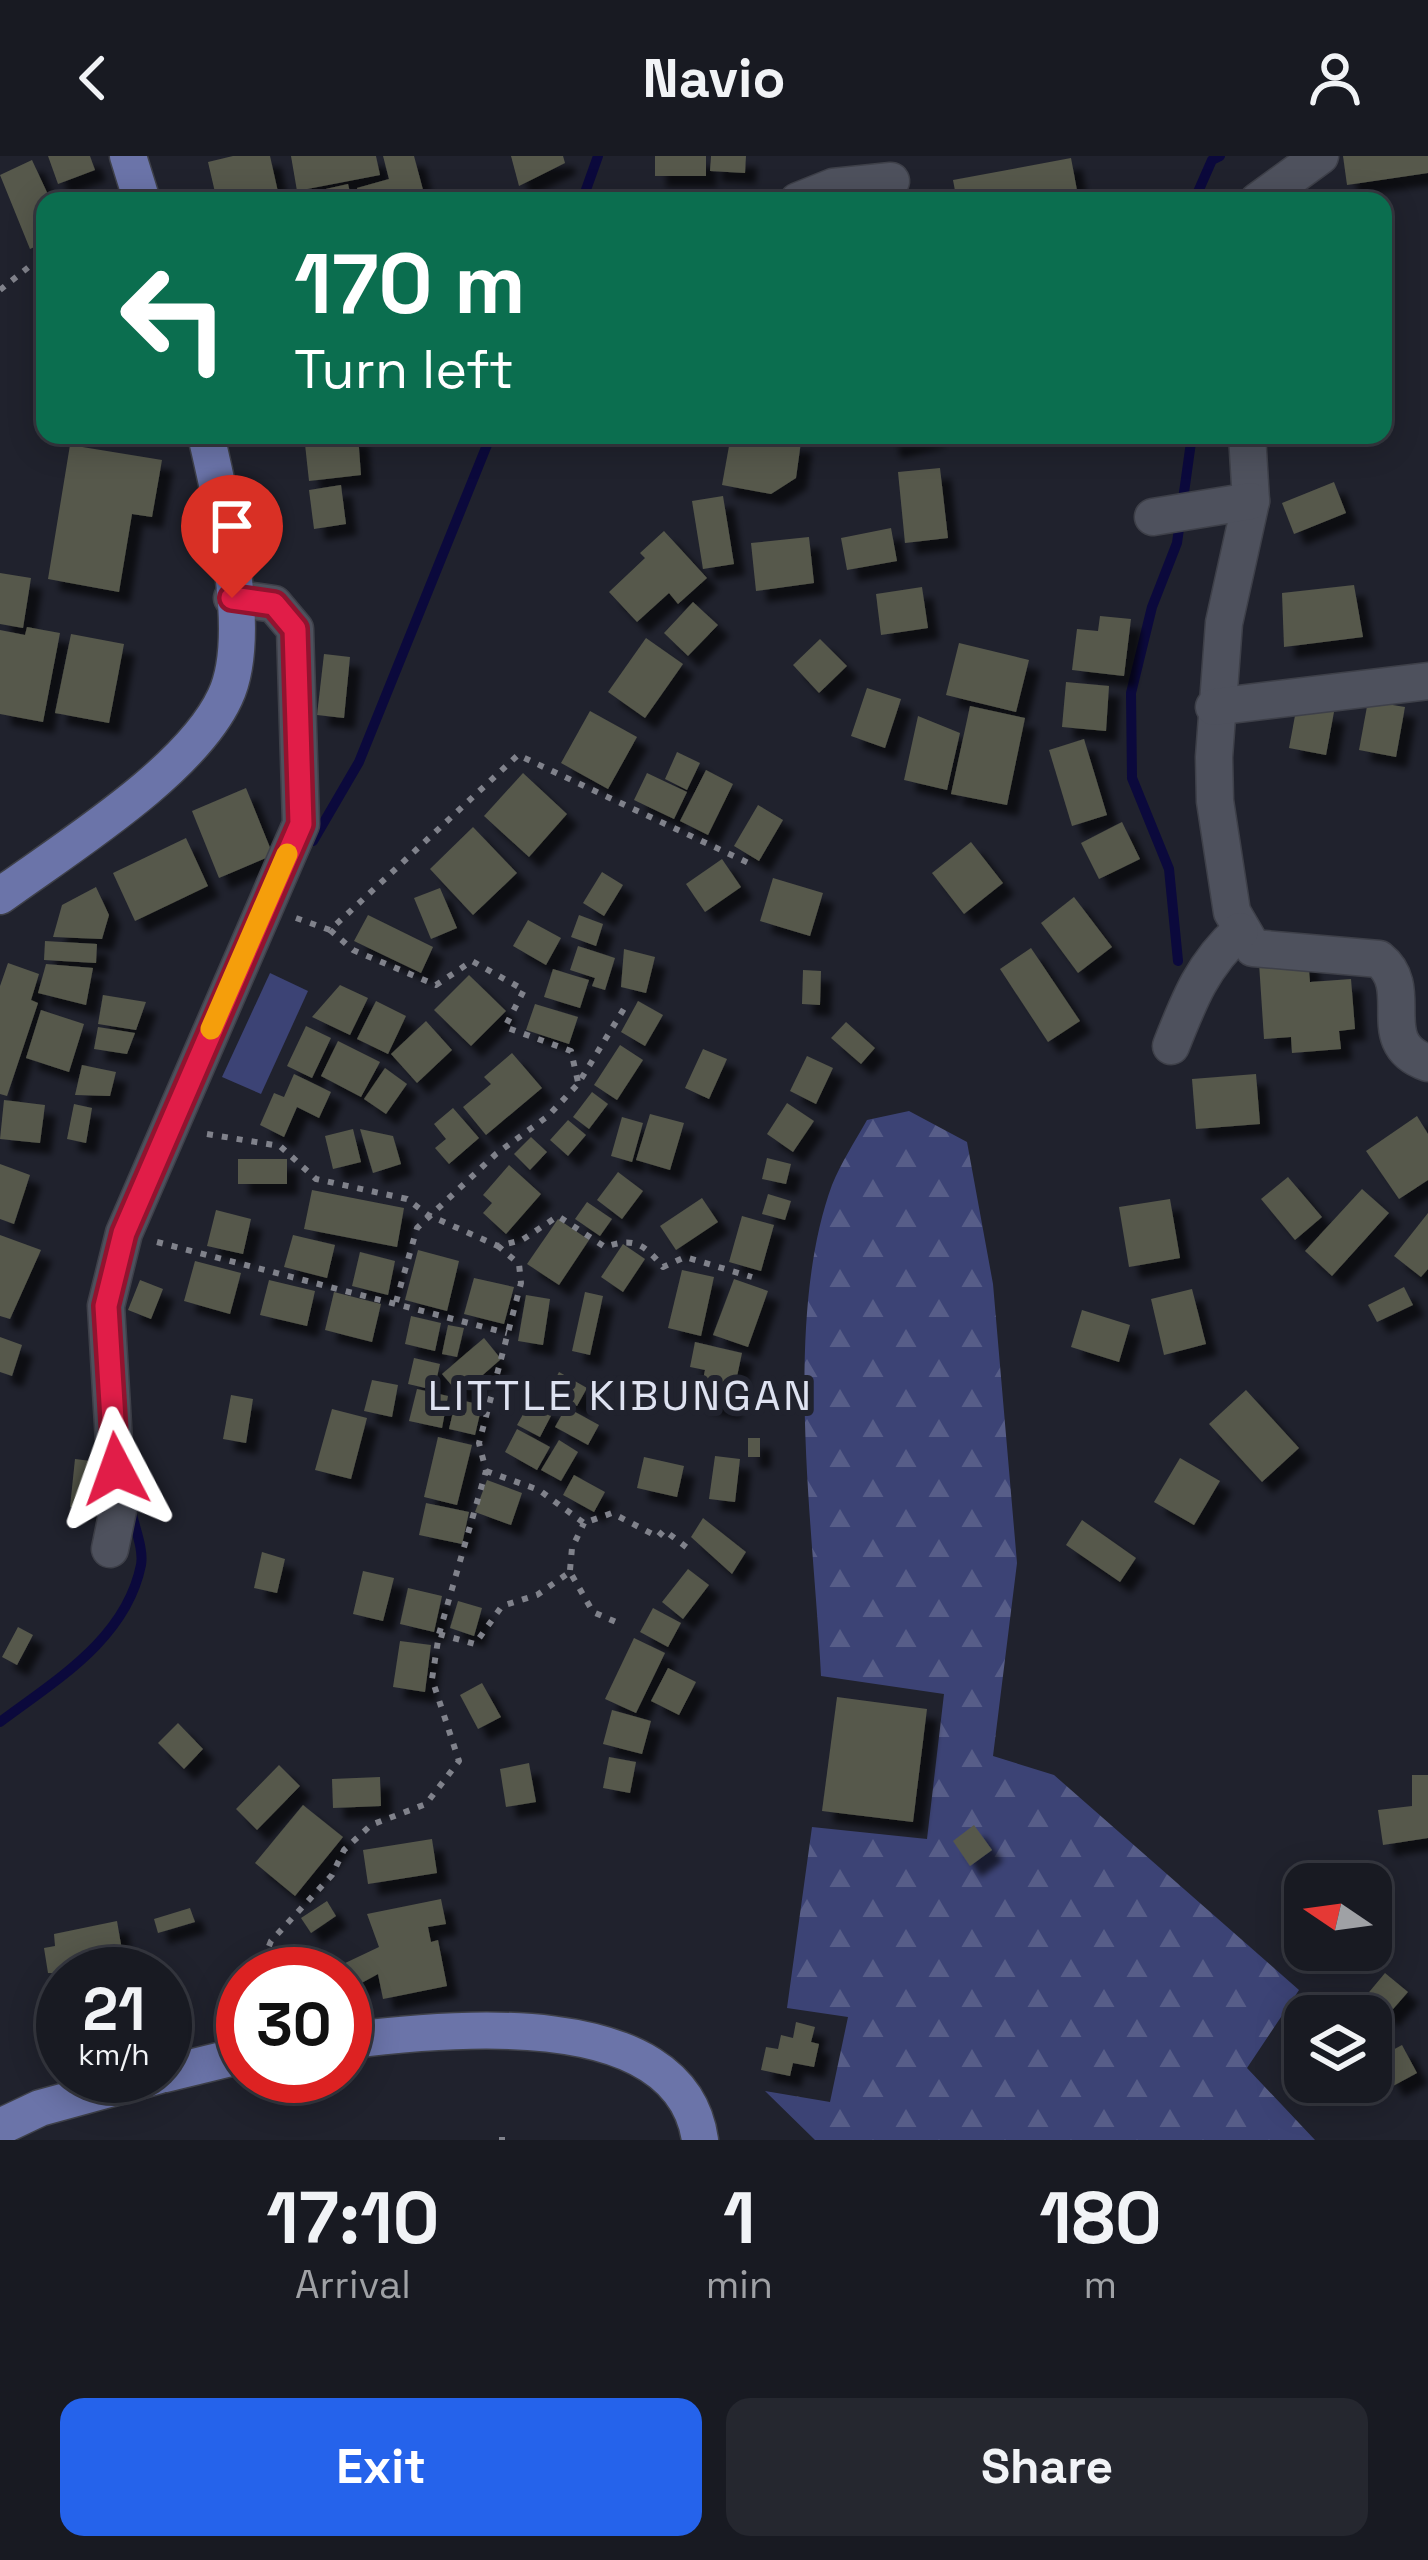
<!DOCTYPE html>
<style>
:root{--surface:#181a22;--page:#25272f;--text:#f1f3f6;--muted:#9fa1a5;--line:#363840;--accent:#2563eb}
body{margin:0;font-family:"Space Grotesk",sans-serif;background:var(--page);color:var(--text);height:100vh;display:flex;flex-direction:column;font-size:45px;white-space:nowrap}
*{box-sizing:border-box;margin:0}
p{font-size:39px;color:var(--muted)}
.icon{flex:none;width:66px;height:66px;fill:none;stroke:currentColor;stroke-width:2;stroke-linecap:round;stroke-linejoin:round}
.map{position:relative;height:1984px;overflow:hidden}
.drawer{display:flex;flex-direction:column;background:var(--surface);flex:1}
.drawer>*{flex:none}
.banner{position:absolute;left:36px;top:36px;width:1356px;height:252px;border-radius:24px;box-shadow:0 6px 30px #0003,0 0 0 3px var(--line);background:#0b6e4f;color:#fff;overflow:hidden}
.needle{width:78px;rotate:283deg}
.tools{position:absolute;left:1284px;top:1707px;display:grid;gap:24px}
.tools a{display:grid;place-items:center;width:108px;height:108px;border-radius:24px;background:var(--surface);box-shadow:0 6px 30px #0003,0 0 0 3px var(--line);font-size:60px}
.speed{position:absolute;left:36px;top:1791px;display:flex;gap:24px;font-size:60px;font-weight:700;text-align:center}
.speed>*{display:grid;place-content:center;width:156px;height:156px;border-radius:50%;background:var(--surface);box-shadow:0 6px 30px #0003,0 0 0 3px var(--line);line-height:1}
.speed small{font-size:30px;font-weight:400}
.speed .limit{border:18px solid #d22;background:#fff;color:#111}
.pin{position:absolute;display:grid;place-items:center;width:102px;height:102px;color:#fff;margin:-123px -51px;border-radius:50% 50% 50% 0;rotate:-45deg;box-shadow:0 0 12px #0007}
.pin .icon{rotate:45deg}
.me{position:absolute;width:132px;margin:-66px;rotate:356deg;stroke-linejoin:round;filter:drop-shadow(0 0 9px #0008)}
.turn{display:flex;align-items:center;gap:42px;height:252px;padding:0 60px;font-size:54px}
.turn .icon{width:156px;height:156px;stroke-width:2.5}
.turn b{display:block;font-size:84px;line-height:102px}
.eta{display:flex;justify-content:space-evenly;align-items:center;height:204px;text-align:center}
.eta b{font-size:72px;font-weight:700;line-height:84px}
.action{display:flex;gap:24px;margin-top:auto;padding:24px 60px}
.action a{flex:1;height:138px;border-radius:24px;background:var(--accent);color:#fff;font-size:48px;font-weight:700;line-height:138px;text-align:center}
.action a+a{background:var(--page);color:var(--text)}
header{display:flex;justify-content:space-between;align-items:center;height:156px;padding:0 60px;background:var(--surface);font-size:54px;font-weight:700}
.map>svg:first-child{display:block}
</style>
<header><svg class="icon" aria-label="back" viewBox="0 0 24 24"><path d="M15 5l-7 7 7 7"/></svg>Navio<svg class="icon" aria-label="person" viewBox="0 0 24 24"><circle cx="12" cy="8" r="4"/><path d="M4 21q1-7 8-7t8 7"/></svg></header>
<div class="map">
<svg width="1428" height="1984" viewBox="0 0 1428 1984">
<defs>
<pattern id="forest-firs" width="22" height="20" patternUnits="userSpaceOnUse" patternTransform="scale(3)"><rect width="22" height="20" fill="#3c4375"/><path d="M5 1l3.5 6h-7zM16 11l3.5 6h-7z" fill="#575d88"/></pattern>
<filter id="shadow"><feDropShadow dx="11" dy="11" stdDeviation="3" flood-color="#0009"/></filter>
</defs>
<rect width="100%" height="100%" fill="#20222d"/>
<path fill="url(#forest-firs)" d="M909,955L967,986L993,1128L1017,1407L993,1600L1054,1619L1299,1834L1247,1912L1315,1984H815L765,1935L830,1946L848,1861L787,1852L812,1671L927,1683L944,1538L821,1520C814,1374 782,1166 832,1029C841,1007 855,985 867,964Z"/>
<polygon fill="#3c4375" points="270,817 308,835 261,938 222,921"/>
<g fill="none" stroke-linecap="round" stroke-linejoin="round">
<g stroke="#0b093c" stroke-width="10">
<polyline points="582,45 598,0"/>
<polyline points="1194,45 1212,4 1220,0"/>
<polyline points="313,685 359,606 491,279"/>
<polyline points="1178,805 1169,713 1132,622 1131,537 1152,451 1177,387 1192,279"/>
<path d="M0,1566C56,1524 126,1483 141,1409C144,1393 134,1370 131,1354"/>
</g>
</g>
<g fill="#56584b" filter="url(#shadow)">
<polygon points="48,0 90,0 95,14 58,28"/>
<polygon points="233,0 270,0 280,45 217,45 208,6"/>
<polygon points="291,0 376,0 380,19 297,35"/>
<polygon points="383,0 414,0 426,45 360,45 357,32 389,23"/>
<polygon points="511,0 563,0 565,7 519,30"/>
<rect x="655" y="0" width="51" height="20"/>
<polygon points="711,0 746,0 745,17 710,15"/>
<polygon points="1343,0 1428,0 1428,17 1347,29"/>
<polygon points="1071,2 1079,45 957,45 953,24"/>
<polygon points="32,4 51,45 45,45 45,86 30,93 0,19"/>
<polygon points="348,28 352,45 291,45 290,41"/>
<polygon points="304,279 358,279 361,319 309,325"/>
<polygon points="731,279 801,286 796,322 771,338 722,329"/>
<polygon points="887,279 934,279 934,281 890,291"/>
<polygon points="70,289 162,304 152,361 132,358 119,436 48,423"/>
<polygon points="940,312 948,382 905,387 898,316"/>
<polygon points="1334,326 1346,357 1294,378 1282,347"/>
<polygon points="341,329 346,368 314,373 309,334"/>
<polygon points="723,340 734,408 703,413 692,345"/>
<polygon points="891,372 897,405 847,414 841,382"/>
<polygon points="664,375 707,422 678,448 669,437 637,466 609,436 645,402 640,397"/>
<polygon points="809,381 814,427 756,435 751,387"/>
<polygon points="0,417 31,422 23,472 0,468"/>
<polygon points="1354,429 1363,481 1284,491 1282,437"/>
<polygon points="922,431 928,472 881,479 876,438"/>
<polygon points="693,446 718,469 688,500 664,477"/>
<polygon points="1100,460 1131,463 1124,520 1072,514 1077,473 1098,475"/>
<polygon points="27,471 60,477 43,566 0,558 0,474 25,479"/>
<polygon points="71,478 124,488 109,567 55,557"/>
<polygon points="646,482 683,508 645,562 608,536"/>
<polygon points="820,483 847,510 819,537 793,509"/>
<polygon points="959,487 1029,504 1016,556 946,539"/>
<polygon points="324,498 350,501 344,562 317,559"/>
<polygon points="1066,526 1109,530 1106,575 1062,571"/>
<polygon points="867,532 901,543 885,592 851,580"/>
<polygon points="1368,545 1405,551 1396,601 1359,594"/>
<polygon points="1297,549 1334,556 1326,599 1289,592"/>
<polygon points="970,550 1025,562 1007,649 951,638"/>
<polygon points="590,555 637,581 608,633 561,607"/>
<polygon points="918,560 960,577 947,634 904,624"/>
<polygon points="1084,583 1107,659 1072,670 1049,594"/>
<polygon points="677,596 700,607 687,634 665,623"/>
<polygon points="706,614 733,628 708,679 680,665"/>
<polygon points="523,617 567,658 529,701 484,660"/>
<polygon points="647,617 687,636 674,663 634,644"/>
<polygon points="246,632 273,699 219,722 192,655"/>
<polygon points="758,649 783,664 759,705 734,690"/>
<polygon points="1122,666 1140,703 1099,723 1081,687"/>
<polygon points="473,671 517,717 473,759 430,713"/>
<polygon points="186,682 208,730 135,765 113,717"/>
<polygon points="971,686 1003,727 964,758 932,717"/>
<polygon points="722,703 741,731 705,756 686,728"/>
<polygon points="602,716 623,729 604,760 583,747"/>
<polygon points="773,722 823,737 810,780 760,765"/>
<polygon points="96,731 109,759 102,783 53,781 62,749"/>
<polygon points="440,732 457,772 431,783 414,742"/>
<polygon points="1074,741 1112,791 1078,817 1041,767"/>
<polygon points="368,759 433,791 421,817 354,785"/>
<polygon points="579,759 603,768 596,790 571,781"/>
<polygon points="528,764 561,782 546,809 513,790"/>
<polygon points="45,785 97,788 96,807 44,804"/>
<polygon points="578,790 615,802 605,834 592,830 595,822 570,814"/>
<polygon points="1031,792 1080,865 1048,886 1000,813"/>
<polygon points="624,793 655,801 646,837 621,831"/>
<polygon points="1308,803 1310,826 1351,823 1355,873 1339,875 1341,893 1292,897 1291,881 1264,883 1259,807"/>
<polygon points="8,807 39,818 31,844 38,847 7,940 0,938 0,830"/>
<polygon points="46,808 93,812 86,849 38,837"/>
<polygon points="553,813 589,824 580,852 544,841"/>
<polygon points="803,814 821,815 820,849 802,848"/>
<polygon points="469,819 506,855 471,890 434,854"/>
<polygon points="340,829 368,842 350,879 312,861"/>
<polygon points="103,839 146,846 136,874 98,868"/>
<polygon points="376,845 406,860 388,898 357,883"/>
<polygon points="638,845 663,859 645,890 621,876"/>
<polygon points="535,848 578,861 569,888 526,874"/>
<polygon points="41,854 84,868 69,916 26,902"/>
<polygon points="426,865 452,894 417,927 391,898"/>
<polygon points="846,866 875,892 861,908 831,882"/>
<polygon points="306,870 331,882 312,922 287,910"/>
<polygon points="98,871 135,877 127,898 94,893"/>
<polygon points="338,885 380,906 361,941 321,920"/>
<polygon points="620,889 643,904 617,944 594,929"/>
<polygon points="703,893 727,903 709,943 685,932"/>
<polygon points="512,897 542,932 486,979 463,951 491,928 484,921"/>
<polygon points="807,900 833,912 816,948 790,935"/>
<polygon points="82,909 116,916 110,940 75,939"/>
<polygon points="385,912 407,928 386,958 364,943"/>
<polygon points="294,918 331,936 319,962 297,951 284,981 260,969 274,937 284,941"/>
<polygon points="1256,918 1260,968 1196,973 1192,923"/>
<polygon points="592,936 608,948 589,973 573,961"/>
<polygon points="4,944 45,949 40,987 0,983"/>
<polygon points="787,947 814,965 793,996 767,978"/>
<polygon points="74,948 92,952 86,987 67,983"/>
<polygon points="453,952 479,982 449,1008 435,992 446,983 434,968"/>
<polygon points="650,958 684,967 670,1014 636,1004"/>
<polygon points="1417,960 1428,978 1428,1024 1399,1043 1366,995"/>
<polygon points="622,961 643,967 632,1006 611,1000"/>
<polygon points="568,964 586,979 568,1000 550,984"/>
<polygon points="353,973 361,1006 333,1013 325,980"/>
<polygon points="360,973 393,980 401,1008 373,1017"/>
<polygon points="531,981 547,996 530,1014 514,998"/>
<polygon points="767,1002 791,1008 786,1028 762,1023"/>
<rect x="238" y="1003" width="49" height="25"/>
<polygon points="0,1008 30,1019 14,1068 0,1063"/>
<polygon points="509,1009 541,1038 506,1078 483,1057 492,1047 483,1039"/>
<polygon points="618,1016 643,1035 622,1063 597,1044"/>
<polygon points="1288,1021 1322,1061 1295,1084 1261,1043"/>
<polygon points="1362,1033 1389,1057 1332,1120 1305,1095"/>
<polygon points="312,1034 404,1052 397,1091 304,1073"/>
<polygon points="768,1038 791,1045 785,1064 762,1058"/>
<polygon points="702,1042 718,1066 676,1094 660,1070"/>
<polygon points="1170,1043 1180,1102 1129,1111 1119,1051"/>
<polygon points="587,1046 612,1063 600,1080 575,1063"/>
<polygon points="216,1054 251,1063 243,1098 207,1090"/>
<polygon points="1428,1057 1428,1113 1421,1121 1394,1100"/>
<polygon points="742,1060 774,1069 761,1115 729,1106"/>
<polygon points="558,1063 589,1084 559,1129 527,1108"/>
<polygon points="0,1079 41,1094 10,1163 0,1160"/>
<polygon points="293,1079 335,1089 327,1122 284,1111"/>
<polygon points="623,1088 645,1103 623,1136 601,1121"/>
<polygon points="418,1094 459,1105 447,1155 405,1144"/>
<polygon points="360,1096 395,1105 388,1139 352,1130"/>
<polygon points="195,1105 241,1117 230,1158 184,1145"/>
<polygon points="682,1114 714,1121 701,1180 668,1172"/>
<polygon points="474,1122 514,1131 504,1168 464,1158"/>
<polygon points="734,1123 768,1135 748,1191 713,1179"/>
<polygon points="140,1124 163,1133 151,1163 128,1154"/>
<polygon points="269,1124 315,1135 307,1170 260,1159"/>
<polygon points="1404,1131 1413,1149 1377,1166 1368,1149"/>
<polygon points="1192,1133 1206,1188 1164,1199 1151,1143"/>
<polygon points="334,1136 381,1148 372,1186 325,1174"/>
<polygon points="585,1136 603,1140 590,1199 572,1195"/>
<polygon points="526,1139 550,1143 543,1189 518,1185"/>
<polygon points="1082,1154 1130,1169 1119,1206 1071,1191"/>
<polygon points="411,1160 441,1167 435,1195 405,1188"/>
<polygon points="448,1169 464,1172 457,1201 442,1198"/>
<polygon points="0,1181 22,1189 12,1220 0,1216"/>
<polygon points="484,1182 501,1203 460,1239 442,1218"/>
<polygon points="695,1186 742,1197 730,1253 698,1246 705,1214 690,1211"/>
<polygon points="414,1202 440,1208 434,1234 408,1228"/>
<polygon points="559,1216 587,1232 577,1250 549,1235"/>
<polygon points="372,1224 398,1229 392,1261 364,1255"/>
<polygon points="417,1233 448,1240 442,1272 409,1265"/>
<polygon points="1246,1234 1299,1292 1262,1326 1209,1268"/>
<polygon points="231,1239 253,1243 246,1287 223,1283"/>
<polygon points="456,1243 482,1249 475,1279 449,1273"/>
<polygon points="531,1244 553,1256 540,1281 517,1269"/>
<polygon points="566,1251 599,1269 588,1289 555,1271"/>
<polygon points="332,1253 367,1262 351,1323 315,1314"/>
<polygon points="517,1273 550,1291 537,1314 505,1296"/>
<polygon points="438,1281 472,1289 457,1349 424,1341"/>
<rect x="748" y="1282" width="12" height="19"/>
<polygon points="559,1284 578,1296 561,1325 541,1314"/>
<polygon points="715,1300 740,1303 735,1346 709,1343"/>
<polygon points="644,1301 684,1310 677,1341 637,1332"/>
<polygon points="1180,1302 1220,1325 1194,1369 1154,1346"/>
<polygon points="75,1303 99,1306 95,1353 70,1351"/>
<polygon points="574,1319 605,1336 594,1356 563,1339"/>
<polygon points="487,1324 522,1337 511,1369 475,1356"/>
<polygon points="426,1347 469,1356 462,1388 419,1379"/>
<polygon points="703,1362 746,1396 732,1418 691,1381"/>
<polygon points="1082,1364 1136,1402 1120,1426 1066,1389"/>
<polygon points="262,1396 285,1403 277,1437 254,1432"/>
<polygon points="688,1413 709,1429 683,1463 662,1446"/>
<polygon points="363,1415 394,1422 383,1465 353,1458"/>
<polygon points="408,1432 442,1440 434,1476 400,1468"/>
<polygon points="458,1445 482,1452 474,1480 450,1472"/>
<polygon points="653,1452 681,1467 668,1491 640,1476"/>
<polygon points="18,1471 33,1479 17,1509 2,1501"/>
<polygon points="634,1482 665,1497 636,1557 605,1543"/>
<polygon points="400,1485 431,1489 425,1536 393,1531"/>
<polygon points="668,1512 696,1526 679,1559 651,1545"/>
<polygon points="482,1527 501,1561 478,1573 460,1539"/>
<polygon points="837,1541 927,1553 913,1666 822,1655"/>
<polygon points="612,1554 651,1565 642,1598 603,1588"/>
<polygon points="178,1567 203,1593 184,1613 158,1587"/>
<polygon points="609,1601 636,1606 630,1637 603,1632"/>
<polygon points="529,1607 536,1646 506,1651 500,1613"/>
<polygon points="279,1609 300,1630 257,1674 236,1653"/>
<polygon points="1412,1619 1428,1619 1428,1682 1383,1689 1378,1654 1412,1650"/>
<polygon points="380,1621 381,1650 333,1652 332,1623"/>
<polygon points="303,1649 343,1681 295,1740 255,1707"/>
<polygon points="974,1669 992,1694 970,1710 953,1685"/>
<polygon points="432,1683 437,1717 368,1728 363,1694"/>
<polygon points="441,1743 446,1768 428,1771 431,1786 438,1784 447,1830 383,1843 378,1818 345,1836 345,1818 322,1818 379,1791 367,1758"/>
<polygon points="327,1745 336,1760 311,1777 301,1762"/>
<polygon points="190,1752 195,1766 158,1777 154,1763"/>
<polygon points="117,1765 124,1806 119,1818 48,1817 44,1792 55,1790 54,1778"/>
<polygon points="1385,1817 1408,1836 1387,1860 1365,1841"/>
<polygon points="796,1866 815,1871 811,1886 819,1888 814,1911 793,1907 790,1920 761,1914 766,1891 778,1893 781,1879 793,1882"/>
<polygon points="1402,1889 1417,1917 1393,1930 1378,1902"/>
<polygon points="1305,1892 1305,1926 1318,1926 1308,1935 1285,1912"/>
</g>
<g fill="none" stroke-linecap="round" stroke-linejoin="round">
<g stroke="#3e4049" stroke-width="39">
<g id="minor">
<polyline points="798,45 833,31 891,25"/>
<polyline points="1258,45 1320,0"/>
<path d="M1247,279L1251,345L1224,467L1214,601L1215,645L1232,756L1253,792L1379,803C1418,834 1370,887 1428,907"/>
<polyline points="1153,361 1251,345"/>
<polyline points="1214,551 1428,525"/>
<path d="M1171,890C1189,844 1203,808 1240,775"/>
<polyline points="110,1393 118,1354 106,1150 124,1077 301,668 295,473 274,448 232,442"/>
</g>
</g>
<g stroke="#3e4049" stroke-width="39">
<g id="major">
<polyline points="128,0 142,45"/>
<path d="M0,740C66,692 191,615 225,541C255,478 221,346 206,279"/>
<path d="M345,1885C445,1872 681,1847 700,1984"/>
<polyline points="165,1918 243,1899"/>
<polyline points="0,1971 40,1952 157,1920"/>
</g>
</g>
<g stroke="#80828b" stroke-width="6" stroke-dasharray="6 9" stroke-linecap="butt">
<polyline points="0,134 45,98"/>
<polyline points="296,762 330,774 518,599 755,710"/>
<polyline points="330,774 353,794 436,829 472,805 524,834 505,871 571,895 578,926"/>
<path d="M207,978L280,990L316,1023L407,1043L428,1059L498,1090L522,1084L558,1060L605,1091C634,1081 644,1088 663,1111L685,1101L752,1121"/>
<polyline points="157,1086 507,1177"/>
<polyline points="396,1146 417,1072 496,998 548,960 578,928 625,851"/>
<polyline points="486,1315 539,1334 584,1367 612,1357 658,1381 664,1374 690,1394"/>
<polyline points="570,1414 572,1392 584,1367"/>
<polyline points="439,1478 475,1488 502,1450 537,1439 570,1416 593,1456 623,1469"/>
<polyline points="258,1818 271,1785 332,1719 344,1694 371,1669 426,1648 459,1605 432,1523 439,1478 486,1315 479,1287 521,1127 519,1108 498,1090"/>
<polyline points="502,1984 502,1981"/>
</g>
<use href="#minor" stroke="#4e515d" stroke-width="36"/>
<use href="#major" stroke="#6b74a9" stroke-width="36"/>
</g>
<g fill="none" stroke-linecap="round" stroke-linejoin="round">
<g stroke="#92132f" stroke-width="30">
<polyline id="route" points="116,1313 106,1150 124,1077 301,668 295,473 274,448 232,442"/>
</g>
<use href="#route" stroke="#e11d48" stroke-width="21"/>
<polyline stroke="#f59e0b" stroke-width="21" points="211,873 287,698"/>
</g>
<g text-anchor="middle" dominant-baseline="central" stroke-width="12" stroke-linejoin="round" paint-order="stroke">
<g font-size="42" letter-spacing="3" fill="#dee2f1" stroke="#20222d">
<text x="621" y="1239">LITTLE KIBUNGAN</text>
</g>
</g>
</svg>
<div class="tools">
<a><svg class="needle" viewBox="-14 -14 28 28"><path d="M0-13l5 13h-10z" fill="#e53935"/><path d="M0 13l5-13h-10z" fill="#9fa1a5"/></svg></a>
<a><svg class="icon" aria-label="layers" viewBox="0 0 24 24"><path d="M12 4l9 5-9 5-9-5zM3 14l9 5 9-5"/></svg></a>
</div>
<div class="speed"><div>21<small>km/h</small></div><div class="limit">30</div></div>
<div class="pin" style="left:232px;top:442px;background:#d93025"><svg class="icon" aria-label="arrive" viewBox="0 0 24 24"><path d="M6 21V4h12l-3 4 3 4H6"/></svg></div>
<svg class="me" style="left:116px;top:1313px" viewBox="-20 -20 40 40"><path d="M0-17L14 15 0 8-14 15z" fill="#e11d48" stroke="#fff" stroke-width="4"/></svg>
<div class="banner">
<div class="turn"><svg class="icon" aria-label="left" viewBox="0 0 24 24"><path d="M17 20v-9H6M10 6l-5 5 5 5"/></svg><div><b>170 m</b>Turn left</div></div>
</div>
</div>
<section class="drawer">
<div class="eta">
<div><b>17:10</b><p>Arrival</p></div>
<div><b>1</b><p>min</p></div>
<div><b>180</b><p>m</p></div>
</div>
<div class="action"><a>Exit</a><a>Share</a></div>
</section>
